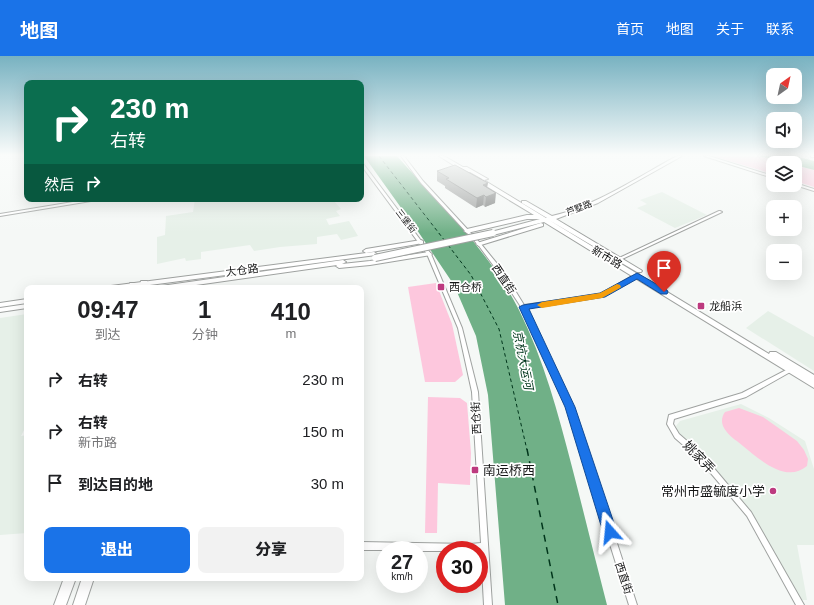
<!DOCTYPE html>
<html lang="zh">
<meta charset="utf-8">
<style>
:root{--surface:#fff;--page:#f2f2f2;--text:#202124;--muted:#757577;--accent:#1a73e8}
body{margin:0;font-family:Helvetica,"Noto Sans SC",sans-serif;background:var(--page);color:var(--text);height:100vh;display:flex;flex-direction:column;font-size:15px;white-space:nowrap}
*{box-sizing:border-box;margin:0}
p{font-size:13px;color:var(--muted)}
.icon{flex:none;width:22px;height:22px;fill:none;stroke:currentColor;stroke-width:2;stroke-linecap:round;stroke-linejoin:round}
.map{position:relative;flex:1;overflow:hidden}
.drawer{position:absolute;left:24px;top:229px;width:340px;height:296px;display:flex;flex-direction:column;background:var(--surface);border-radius:8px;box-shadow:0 4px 16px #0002}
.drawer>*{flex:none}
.hud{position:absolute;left:24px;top:24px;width:340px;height:122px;border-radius:8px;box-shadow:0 4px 16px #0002;background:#0b6e4f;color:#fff;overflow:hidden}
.needle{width:26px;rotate:33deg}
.controls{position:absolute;left:766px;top:12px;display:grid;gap:8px}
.controls a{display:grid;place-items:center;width:36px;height:36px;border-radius:8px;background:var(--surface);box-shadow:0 4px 16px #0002;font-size:20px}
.speed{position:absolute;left:376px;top:485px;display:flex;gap:8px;font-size:20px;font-weight:700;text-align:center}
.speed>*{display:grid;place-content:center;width:52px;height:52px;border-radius:50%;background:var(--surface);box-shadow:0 4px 16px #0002;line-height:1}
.speed small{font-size:10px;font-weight:400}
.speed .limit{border:6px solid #d22;background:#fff;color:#111}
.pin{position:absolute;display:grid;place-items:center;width:34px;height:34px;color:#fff;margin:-41px -17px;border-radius:50% 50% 50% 0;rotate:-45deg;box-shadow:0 0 4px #0007}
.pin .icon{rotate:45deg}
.me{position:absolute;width:44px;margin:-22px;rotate:342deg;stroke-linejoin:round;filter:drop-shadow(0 0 3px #0008)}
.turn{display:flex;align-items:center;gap:14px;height:84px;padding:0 20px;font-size:18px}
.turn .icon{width:52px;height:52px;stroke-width:2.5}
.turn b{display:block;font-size:28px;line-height:34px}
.then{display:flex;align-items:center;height:38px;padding:0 20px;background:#0003;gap:8px;font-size:15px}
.eta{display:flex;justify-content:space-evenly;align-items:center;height:68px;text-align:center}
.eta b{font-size:24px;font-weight:800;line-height:28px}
.primary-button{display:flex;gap:8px;margin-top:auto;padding:8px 20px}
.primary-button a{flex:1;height:46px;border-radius:8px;background:var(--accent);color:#fff;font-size:16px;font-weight:800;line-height:46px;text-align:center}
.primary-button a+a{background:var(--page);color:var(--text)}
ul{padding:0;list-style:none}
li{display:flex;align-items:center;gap:12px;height:52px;padding:0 20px}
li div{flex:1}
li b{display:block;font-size:15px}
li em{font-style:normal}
header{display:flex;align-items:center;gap:24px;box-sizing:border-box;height:56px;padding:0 20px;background:var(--accent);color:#fff}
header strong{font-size:19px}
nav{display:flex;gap:22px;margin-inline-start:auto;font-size:14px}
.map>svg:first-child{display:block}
</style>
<header>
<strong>地图</strong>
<nav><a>首页</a><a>地图</a><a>关于</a><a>联系</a></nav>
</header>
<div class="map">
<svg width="814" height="549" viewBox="0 0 814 549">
<rect width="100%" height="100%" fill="#f5f8f6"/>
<g fill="#e6f0e8">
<polygon points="662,136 707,159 675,172 637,152 647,148 640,144"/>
<polygon points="195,143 322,143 324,146 334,145 341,153 336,155 340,160 326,163 329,169 349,165 358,180 341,184 337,178 317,181 317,188 280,191 254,195 250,189 201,196 201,203 186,205 185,202 157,208 157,181 165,179 166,160 193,156"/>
<polygon points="768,255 814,281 814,315 746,272"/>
<polygon points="27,258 27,368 21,380 27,379 27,477 0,479 0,262"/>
<polygon points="741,348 769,362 805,385 814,413 814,489 797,489 807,544 801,544 750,457 679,380 676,370 680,365"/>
</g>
<g fill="#fdc7dd">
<polygon points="713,100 760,100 786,107 773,107 773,118"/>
<polygon points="795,109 814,114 814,131 795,125"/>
<polygon points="436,227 452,268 463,319 455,326 425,326 408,231"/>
<polygon points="428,341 460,342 467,347 471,397 470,429 438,427 437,477 425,477"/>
<path d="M739,352L763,361L797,385L804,394L808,403L807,410C786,428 759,403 743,390C736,384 727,379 723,370C721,365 722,360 725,356Z"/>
</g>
<g fill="#70b087">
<path d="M364,100H397C440,148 489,195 519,254C544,304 558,357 572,411C584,457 595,503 607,549H505L488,339L476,280L454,229L417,174Z"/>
<polygon points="760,100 795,100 814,105 814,114 795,109 795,107 786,107"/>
</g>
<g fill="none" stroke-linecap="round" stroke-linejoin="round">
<g stroke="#00351b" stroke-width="1" stroke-dasharray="3.5 3" stroke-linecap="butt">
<polyline points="379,100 445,185"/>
<polyline points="448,189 471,219 499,273 527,394"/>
</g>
<polyline stroke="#00351b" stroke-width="1.5" stroke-dasharray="7 5.5" stroke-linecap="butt" points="527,393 558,549"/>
<g stroke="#9fa2a0" stroke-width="2">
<g id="street">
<polygon points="401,100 404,100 423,125 481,188 503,215 524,249 601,238 635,218 639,218 639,219 604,240 526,252 573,351 637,549 629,549 567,351 521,251 499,217 479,190 421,127"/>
<polygon points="704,100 709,100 773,120 773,122"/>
<polygon points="361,106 362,106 431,198 462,272 478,336 492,549 484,549 481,494 445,494 445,495 419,495 419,494 361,494 361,486 470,488 481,487 472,336 458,272 427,198 361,109"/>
<polygon points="795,127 814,133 814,135 795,129"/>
<polygon points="91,143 99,143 97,144 0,160 0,158"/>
<polygon points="719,155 720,155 722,156 620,204 618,204 617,203"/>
<polygon points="790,312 792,313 793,314 792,315 746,341 674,363 673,368 679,378 702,398 751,456 804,549 796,549 747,460 698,402 675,382 667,368 669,359 742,337"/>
</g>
</g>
<g stroke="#9fa2a0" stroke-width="2">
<g id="secondary">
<polygon points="439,100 444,100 463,111 467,111 488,123 484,124 470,116 466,117"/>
<path d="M677,100H682L598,147L556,163L641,214L642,215L641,216H637L549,164L769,298L770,296H776L814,319V332L544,166L493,179L490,177L491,176L540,163H527L467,177L464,175L467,173L527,159H534L478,125V123H482L546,162H547L522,147V145H526L552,160C595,150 638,121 677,100Z"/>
<polygon points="541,167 543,168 543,170 481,189 479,190 476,188 477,187"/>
<polygon points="421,184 423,185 423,187 366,197 363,195 366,193"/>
<polygon points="374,196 377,198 376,199 127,232 108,232 111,230"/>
<polygon points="429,196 432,198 431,199 370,209 339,212 336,210 337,209 175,232 158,232 161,230 343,204 346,206 342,208 370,205"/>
<polygon points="27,243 27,247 0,251 0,247"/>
<polygon points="27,248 27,252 0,256 0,252"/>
</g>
</g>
<g stroke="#9fa2a0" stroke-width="2">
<g id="primary">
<rect x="811" y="100" width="3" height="1"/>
<polygon points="141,225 147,225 148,227 147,232 139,232"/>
<polygon points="130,227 136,227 137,229 136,232 128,232"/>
<polygon points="64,522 76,522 66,549 54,549"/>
<polygon points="82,522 94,522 85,549 73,549"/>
</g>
</g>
<use href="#street" fill="#fff" fill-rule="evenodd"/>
<use href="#secondary" fill="#fff" fill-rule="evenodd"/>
<use href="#primary" fill="#fff" fill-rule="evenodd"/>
<g stroke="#9fa2a0" stroke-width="8" stroke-linecap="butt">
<polyline id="secondary-bridge" points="375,202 493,177"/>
</g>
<use href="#secondary-bridge" stroke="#fff" stroke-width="6"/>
</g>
<polygon fill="#a1a3a2" points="437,115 487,131 495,147 485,151 483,149 476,152 445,132 445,130 437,125"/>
<g fill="#838584">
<polygon points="488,127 486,137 483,129"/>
<polygon points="496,137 495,147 485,151 486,141"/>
<polygon points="484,139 483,149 476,152 477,142"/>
</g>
<polygon fill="#bbbebc" stroke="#838584" points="455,109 488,127 483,129 496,137 486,141 484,139 477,142 446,123 449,122 437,115"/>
<linearGradient id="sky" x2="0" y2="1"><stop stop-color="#78b2c1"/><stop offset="0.56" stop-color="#fafcfb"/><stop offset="1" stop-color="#fafcfb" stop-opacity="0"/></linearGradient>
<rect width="814" height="177" fill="url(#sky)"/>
<polygon fill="#1a73e8" stroke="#114b97" points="637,217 667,234 668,236 667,238 661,238 637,223 605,241 529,253 575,351 617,476 615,481 610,483 605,481 603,476 565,351 519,251 523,249 600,237"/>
<polygon fill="#f59e0b" points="617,228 620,229 621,231 620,232 602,242 542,252 537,249 542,246 600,237"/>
<g fill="#bd3a7f" stroke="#fff" stroke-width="1.5">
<rect x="437" y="227" width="8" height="8" rx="2"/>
<rect x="697" y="246" width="8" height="8" rx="2"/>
<rect x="471" y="410" width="8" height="8" rx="2"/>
<circle cx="773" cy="435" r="4"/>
</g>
<g text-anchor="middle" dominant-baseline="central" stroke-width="3.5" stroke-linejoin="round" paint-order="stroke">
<g font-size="9" fill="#161717" stroke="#fff">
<text transform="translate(579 152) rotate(-21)">芦墅路</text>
<text transform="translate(406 165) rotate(52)">三堡街</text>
</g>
<g font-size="11" fill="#161717" stroke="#fff">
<text transform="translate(607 201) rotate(31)">新市路</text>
<text transform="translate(242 214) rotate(-7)">大仓路</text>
<text transform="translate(504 223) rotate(56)">西直街</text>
<text transform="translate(476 362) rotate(-93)">西仓街</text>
<text transform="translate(624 522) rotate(72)">西直街</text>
</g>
<g font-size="11" fill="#161717" stroke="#fff" text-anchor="start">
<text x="449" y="231">西仓桥</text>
<text x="709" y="250">龙船浜</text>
</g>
<g font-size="12" font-style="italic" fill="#00351b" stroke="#fff">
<text transform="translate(523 304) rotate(79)">京杭大运河</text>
</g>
<g font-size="13" fill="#161717" stroke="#fff">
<text transform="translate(699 401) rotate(46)">姚家弄</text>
</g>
<g font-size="13" fill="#161717" stroke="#fff" text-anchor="start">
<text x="483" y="414">南运桥西</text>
<text x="765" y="435" text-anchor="end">常州市盛毓度小学</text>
</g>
</g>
</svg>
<div class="controls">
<a><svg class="needle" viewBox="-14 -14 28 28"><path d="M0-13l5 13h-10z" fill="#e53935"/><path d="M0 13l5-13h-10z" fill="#757577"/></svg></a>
<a><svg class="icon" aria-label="sound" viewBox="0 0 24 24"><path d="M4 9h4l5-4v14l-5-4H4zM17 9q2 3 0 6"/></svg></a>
<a><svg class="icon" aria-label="layers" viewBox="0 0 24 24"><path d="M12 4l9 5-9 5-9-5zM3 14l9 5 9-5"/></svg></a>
<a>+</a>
<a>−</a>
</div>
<div class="speed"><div>27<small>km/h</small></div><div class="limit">30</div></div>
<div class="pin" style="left:664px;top:236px;background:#d93025"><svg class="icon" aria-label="arrive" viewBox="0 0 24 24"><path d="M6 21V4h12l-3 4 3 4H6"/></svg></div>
<svg class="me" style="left:610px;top:476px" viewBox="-20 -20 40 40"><path d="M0-17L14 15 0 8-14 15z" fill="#1a73e8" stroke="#fff" stroke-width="4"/></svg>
<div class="hud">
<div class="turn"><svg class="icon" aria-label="right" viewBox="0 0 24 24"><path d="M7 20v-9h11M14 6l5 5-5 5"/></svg><div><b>230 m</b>右转</div></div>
<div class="then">然后<svg class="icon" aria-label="right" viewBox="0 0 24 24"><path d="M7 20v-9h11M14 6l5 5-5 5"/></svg></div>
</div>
<section class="drawer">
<div class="eta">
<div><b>09:47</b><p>到达</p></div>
<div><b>1</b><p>分钟</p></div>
<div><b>410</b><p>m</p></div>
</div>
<ul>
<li><svg class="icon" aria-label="right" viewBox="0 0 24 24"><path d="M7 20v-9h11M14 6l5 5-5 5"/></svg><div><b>右转</b></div><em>230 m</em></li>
<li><svg class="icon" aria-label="right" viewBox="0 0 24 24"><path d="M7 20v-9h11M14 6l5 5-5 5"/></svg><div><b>右转</b><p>新市路</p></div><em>150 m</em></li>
<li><svg class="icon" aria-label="arrive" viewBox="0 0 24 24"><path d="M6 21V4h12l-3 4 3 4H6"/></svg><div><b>到达目的地</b></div><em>30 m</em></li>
</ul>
<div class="primary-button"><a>退出</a><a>分享</a></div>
</section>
</div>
